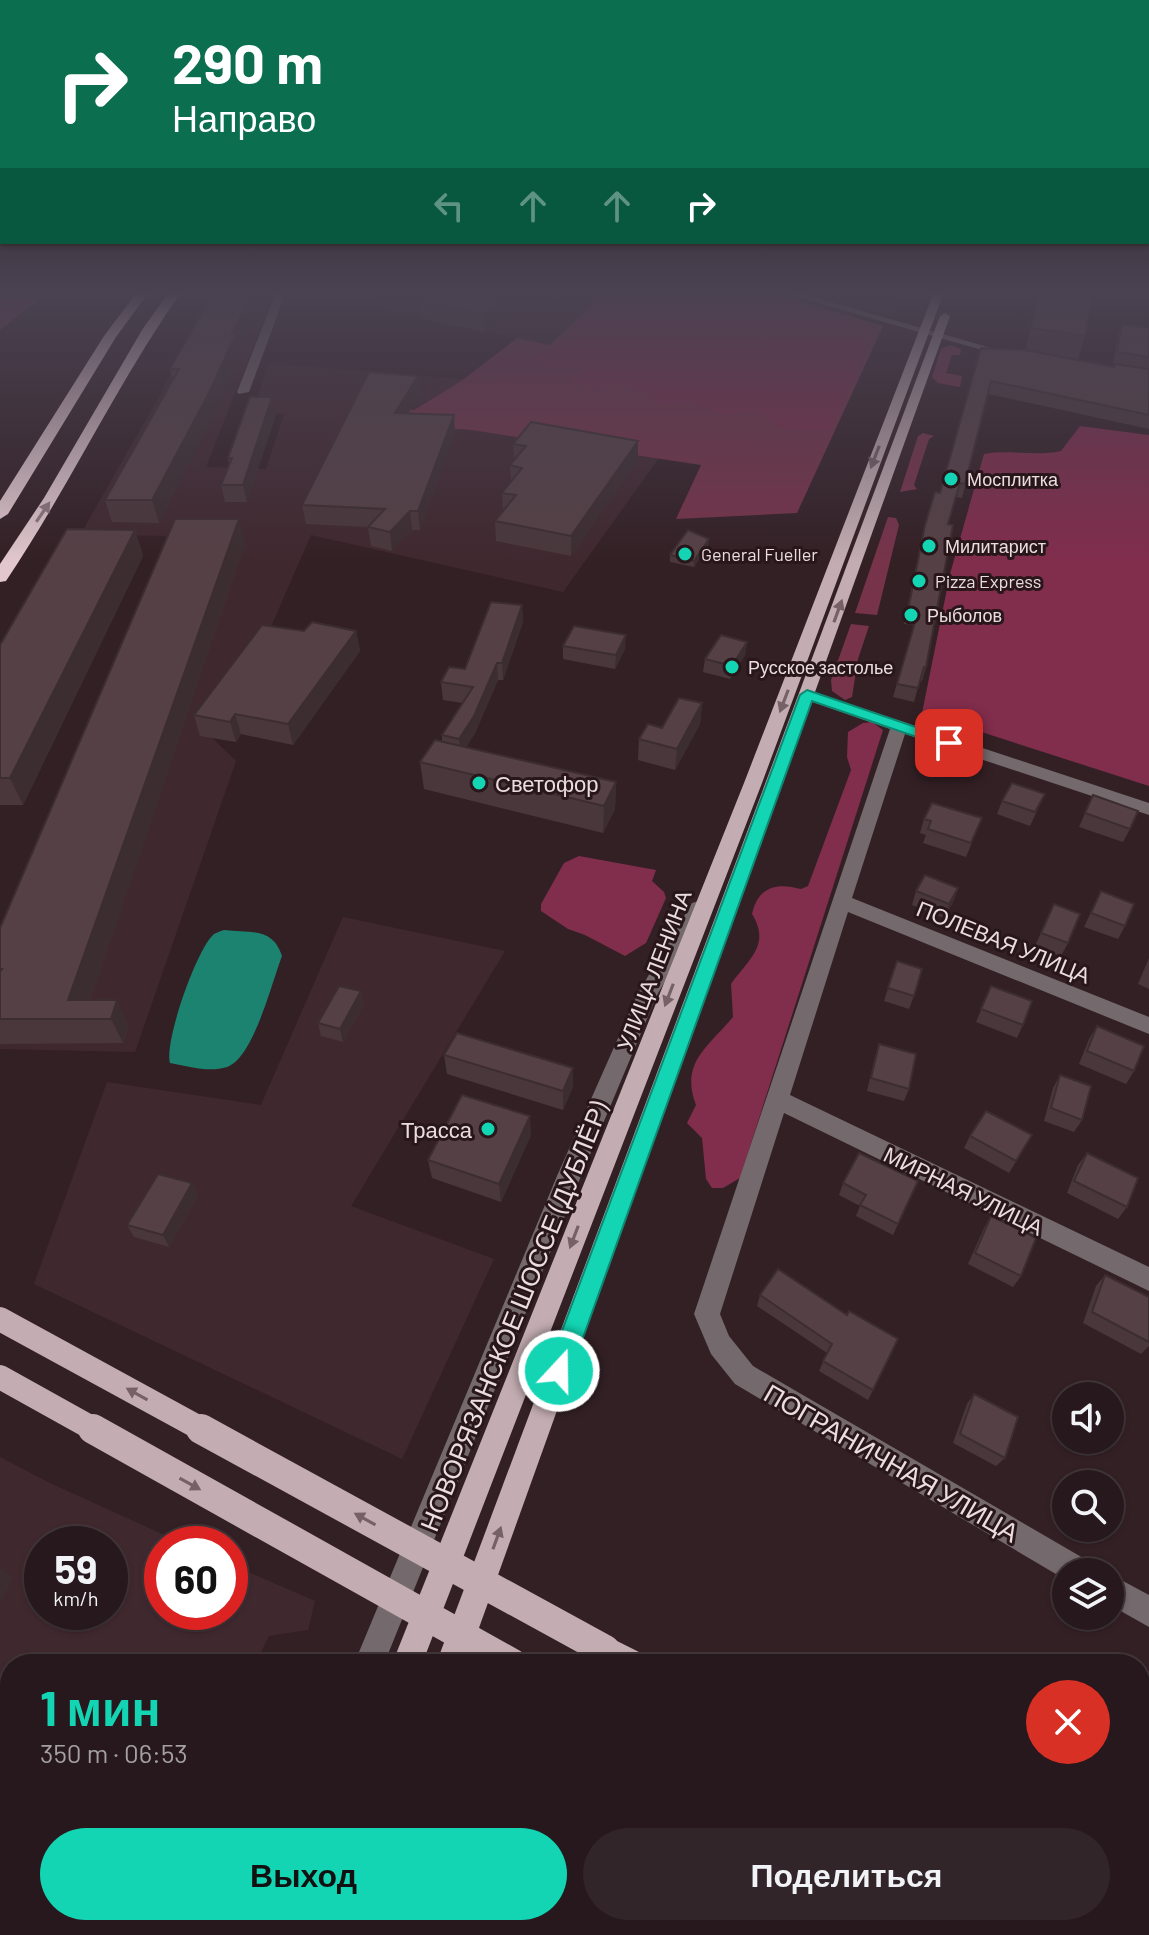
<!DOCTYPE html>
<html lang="ru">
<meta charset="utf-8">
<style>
:root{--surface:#26181c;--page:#322529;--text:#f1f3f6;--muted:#a4a0a3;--line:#42373b;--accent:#13d5b3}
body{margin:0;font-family:Barlow,sans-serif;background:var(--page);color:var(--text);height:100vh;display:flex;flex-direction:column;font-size:30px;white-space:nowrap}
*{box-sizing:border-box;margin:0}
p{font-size:26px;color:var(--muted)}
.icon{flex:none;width:44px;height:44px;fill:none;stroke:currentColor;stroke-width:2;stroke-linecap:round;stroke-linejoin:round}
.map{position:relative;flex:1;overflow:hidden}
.side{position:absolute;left:0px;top:1654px;width:1150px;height:282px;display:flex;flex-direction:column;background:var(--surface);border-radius:32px 32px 0 0;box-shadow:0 2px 6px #0004,0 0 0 2px var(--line)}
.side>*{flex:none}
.hud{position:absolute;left:0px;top:0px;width:1150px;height:244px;box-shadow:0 2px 6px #0004,0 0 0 2px var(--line);background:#0b6e4f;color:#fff;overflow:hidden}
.fabs{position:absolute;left:1052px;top:1382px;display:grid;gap:16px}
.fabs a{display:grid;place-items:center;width:72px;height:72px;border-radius:50%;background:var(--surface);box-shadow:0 2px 6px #0004,0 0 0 2px var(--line);font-size:40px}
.speed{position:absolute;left:24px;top:1526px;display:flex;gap:16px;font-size:40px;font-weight:700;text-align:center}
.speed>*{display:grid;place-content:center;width:104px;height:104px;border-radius:50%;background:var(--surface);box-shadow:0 2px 6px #0004,0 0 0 2px var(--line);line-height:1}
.speed small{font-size:20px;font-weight:400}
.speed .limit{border:12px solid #d22;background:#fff;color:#111}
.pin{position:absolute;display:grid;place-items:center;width:68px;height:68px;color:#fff;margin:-34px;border-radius:16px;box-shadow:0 4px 12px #0006}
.me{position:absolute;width:88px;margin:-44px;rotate:21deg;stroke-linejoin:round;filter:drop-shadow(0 0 6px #0008)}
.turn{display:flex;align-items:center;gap:28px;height:168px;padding:0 40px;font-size:36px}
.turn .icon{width:104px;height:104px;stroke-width:2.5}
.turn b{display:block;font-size:56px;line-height:68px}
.lanes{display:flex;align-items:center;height:76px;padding:0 40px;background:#0003;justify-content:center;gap:40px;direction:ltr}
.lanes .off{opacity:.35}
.round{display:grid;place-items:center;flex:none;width:84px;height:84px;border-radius:42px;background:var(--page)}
.head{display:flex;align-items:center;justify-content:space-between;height:136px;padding:0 40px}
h1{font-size:48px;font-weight:700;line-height:60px;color:var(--accent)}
.primary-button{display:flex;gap:16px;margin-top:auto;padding:16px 40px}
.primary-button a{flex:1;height:92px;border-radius:48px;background:var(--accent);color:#111;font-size:32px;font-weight:700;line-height:92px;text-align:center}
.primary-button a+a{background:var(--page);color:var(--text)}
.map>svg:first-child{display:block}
</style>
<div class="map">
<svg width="1149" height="1935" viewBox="0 0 1149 1935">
<rect width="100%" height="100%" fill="#332025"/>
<g fill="#40282f" fill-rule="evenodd">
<polygon points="218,292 275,292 206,467 266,469 284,414 252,413 269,363 464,379 413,410 365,404 352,421 471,430 659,458 563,592 311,535 266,638 207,733 236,761 135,1052 0,1049 0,977 179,536 80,535 160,395 181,351"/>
<polygon points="379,292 604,292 550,345 384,310"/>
<polygon points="802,292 904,292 892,317"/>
<polygon points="343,917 505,951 351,1206 494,1259 402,1459 34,1284 107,1082 261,1105"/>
<path d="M0,1457L50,1483L184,1544H162V1612H230V1564L315,1601L308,1630L269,1636L255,1664H10V1926H239L235,1935H0ZM42,1544H110V1612H42Z"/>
</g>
<g fill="#77334a">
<polygon points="0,292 48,292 0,330"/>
<polygon points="604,292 772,292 883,326 797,513 676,519 701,465 471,430 351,421 365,404 414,410 464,379 517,338 550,345"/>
<polygon points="950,345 961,349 960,355 952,355 946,373 962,376 960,387 938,383 932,377 941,349"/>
<polygon points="923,433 934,436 929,439 914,485 917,489 900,492 918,436"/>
<polygon points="888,517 896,518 899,525 877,615 855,613"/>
<polygon points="851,624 869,626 858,659 852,697 845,700 832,691 831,680"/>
</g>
<g fill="#812d4c">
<polygon points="607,292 767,292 877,327 830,430 782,429 757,410 726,415 690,402 656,404 650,399 649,394 623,385 590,388 572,382 572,378 580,374 580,369 548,365 536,358 553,347"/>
<path d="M1080,426L1149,435V786L922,713L950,574L984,454C1010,449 1036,457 1061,451Z"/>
<path d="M872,722L883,730L740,1178L723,1188H712L706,1179L702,1138L687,1123L696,1105C680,1063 707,1048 733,1017L731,984C749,959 771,945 752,914C758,887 776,882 801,889L808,886L851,770L847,757L848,732L863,723Z"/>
<polygon points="579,856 656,870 652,881 664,892 666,898 646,943 625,956 585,935 568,929 541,911 541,904 564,863"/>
</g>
<path fill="#1b836f" d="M224,930C250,933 273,927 282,956C272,982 253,1059 227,1067C209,1073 188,1066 170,1063C164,1042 196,951 213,935C213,934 223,930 224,930Z"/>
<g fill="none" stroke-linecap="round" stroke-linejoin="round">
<g fill="#74696c" fill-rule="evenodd">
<polygon points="276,292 286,292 249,392 239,394 237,392"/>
<polygon points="779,292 796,292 1012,354 1003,356"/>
<polygon points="807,690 1149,803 1149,815 905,734 852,898 1149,1017 1149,1034 848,912 790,1095 1149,1267 1149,1291 784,1113 720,1314 729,1336 753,1366 1090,1562 1094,1572 1066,1572 1066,1580 735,1384 711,1354 694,1314 890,729 801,698 801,692"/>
<polygon points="699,901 709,908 657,995 581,1176 384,1664 354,1664 557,1176 638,993 692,903"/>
<polygon points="1110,1574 1149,1595 1149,1627 1110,1605"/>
<polygon points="248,1926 282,1926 279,1935 245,1935"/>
<polygon points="373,1926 407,1926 408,1935 374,1935"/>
</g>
<g fill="#c3adb2" fill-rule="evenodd">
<polygon points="934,292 944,292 762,783 422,1664 392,1664 744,783"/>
<polygon points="945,313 950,316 466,1664 436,1664 940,316"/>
<polygon points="605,1635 641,1653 645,1664 600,1664 594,1661 590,1650 594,1639"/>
<polygon points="288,1926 322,1926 319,1935 285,1935"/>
<polygon points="338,1926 372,1926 369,1935 335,1935"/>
<polygon points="963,1926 1004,1926 1008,1935 967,1935"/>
<polygon points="1089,1926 1134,1926 1138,1935 1093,1935"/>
</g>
<g fill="#e2c8ce" fill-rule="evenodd">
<polygon points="137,292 149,292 116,337 8,514 0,519 0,501 104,336"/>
<path d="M169,292H181C117,384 69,487 6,581L0,582V564L44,498L142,330Z"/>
</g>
<g stroke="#c3adb2" stroke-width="24">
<polyline points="0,1319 205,1431"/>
<polyline points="0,1377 97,1431"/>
</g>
<g stroke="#c3adb2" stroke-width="30">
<polyline points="93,1429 513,1664"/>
<polyline points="201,1429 605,1650"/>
</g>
</g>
<g fill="#49373b">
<polygon points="214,292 266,292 239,349 240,355 213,416 159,523 112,522 105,500 173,380 170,369"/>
<polygon points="529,292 572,292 560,300"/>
<polygon points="902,292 921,292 919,297"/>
<polygon points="1040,292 1085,336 1078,359 1043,353 1114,366 1114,364 1113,364 1118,336 1122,324 1149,328 1149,429 988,394 962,498 956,497 948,524 926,667 922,681 920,680 914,702 893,697 914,625 904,624 922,538 940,493 981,348 1025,350"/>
<polygon points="417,301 502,301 503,318 484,332 419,318"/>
<polygon points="420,394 408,413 455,434 420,530 412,530 392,551 371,546 368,527 306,524 302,505"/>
<polygon points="276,414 247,502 225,502 221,485 229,464 228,458"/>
<polygon points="513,444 638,460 571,556 496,541 495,521 503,512 502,493 511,481 510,465 514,461"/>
<polygon points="135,530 143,556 23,805 0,805 0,645"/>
<polygon points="709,539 708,546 694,567 670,562 670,555"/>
<polygon points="245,544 90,1000 129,1025 123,1043 0,1044 0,928"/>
<polygon points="522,605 523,622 503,680 498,680 475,733 466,747 616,782 615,809 603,833 424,789 420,762 442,742 442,735 463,703 443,700 441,682 465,669"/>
<polygon points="304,631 356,631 360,651 293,745 241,734 236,742 200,736 194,715"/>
<polygon points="747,642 745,655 730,679 703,672 705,659"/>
<polygon points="563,646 625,649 615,669 563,659"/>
<polygon points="702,703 700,724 675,770 638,760 639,739"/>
<polygon points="1045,794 1030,826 997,814 1002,801"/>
<polygon points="1093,795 1130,829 1123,842 1079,827"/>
<polygon points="982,818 966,857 923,843 926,835 920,833 924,819"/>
<polygon points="958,888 953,902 944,918 912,905 916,891"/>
<polygon points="1101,891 1125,926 1118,939 1084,927"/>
<polygon points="1054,904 1068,943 1061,956 1035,946"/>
<polygon points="1149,958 1149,989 1138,984"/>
<polygon points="897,961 914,996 909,1009 884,1001"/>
<polygon points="991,986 1023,1025 1017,1038 976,1022"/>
<polygon points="361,991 364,1004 343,1042 321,1036 318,1023"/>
<polygon points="1097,1026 1134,1071 1126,1084 1079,1064 1089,1039"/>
<polygon points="879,1044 909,1089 904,1101 867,1091 875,1057"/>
<polygon points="444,1055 573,1068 573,1087 563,1110 447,1074"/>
<polygon points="1060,1075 1082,1120 1074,1132 1044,1121 1053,1088"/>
<polygon points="531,1135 501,1202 432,1178 428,1160"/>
<polygon points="1032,1135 1009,1173 964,1148 970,1136"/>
<polygon points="1087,1153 1127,1207 1118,1219 1067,1193 1078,1165"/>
<polygon points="918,1181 893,1235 856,1216 860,1206 839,1195 843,1183"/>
<polygon points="192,1183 198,1195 169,1247 134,1237 127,1225"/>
<polygon points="991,1216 1021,1276 1013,1287 968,1264 984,1228"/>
<polygon points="778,1269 873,1390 868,1400 819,1371 827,1353 757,1306 760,1295"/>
<polygon points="1105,1275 1149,1297 1149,1346 1141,1354 1083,1323 1096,1286"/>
<polygon points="974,1394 1005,1458 996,1466 953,1443 967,1404"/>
</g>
<g fill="#3c2d30">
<polygon points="253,292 266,292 239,349 240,355 213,416 159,523 152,500"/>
<polygon points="560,292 572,292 560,300"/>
<polygon points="502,301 503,318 484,332 483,314"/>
<polygon points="418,376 420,394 397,431 395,413"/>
<polygon points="272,397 276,414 247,502 243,485"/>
<polygon points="454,415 455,434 420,530 418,511"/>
<polygon points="638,441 638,460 571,556 571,536"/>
<polygon points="410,511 412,530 392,551 390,532"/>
<polygon points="239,519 245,544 84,1019 68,1000"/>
<polygon points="135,530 143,556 23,805 10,778"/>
<polygon points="709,539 708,546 694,567 694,561"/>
<polygon points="522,605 523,622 503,680 502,663"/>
<polygon points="356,631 360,651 293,745 288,724"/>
<polygon points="626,635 625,649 615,669 616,655"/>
<polygon points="747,642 745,655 730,679 732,666"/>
<polygon points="497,663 498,680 475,733 461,756 459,739"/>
<polygon points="702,703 700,724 675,770 677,749"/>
<polygon points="235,714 241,734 236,742 230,722"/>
<polygon points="616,782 615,809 603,833 604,806"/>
<polygon points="958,888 953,902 944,918 949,904"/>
<polygon points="361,991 364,1004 343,1042 340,1029"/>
<polygon points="117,1000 129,1025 123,1043 111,1019"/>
<polygon points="573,1068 573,1087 563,1110 563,1091"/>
<polygon points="530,1116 531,1135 501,1202 499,1184"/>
<polygon points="192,1183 198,1195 169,1247 163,1235"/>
<polygon points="0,1568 14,1577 0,1603"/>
</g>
<g fill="#554045" stroke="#3c2d30" stroke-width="2">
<polygon points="214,292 253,292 232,334 236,334 208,395 152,500 105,500 179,369 170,369"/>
<polygon points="431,292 461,292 502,301 483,314 417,301"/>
<polygon points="1040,292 1093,292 1085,336 1031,328"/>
<polygon points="1122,324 1149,328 1149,357 1117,352"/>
<polygon points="981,348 1025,350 1114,367 1114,364 1149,369 1149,415 991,381 965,484 960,483 948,524 953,525 926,667 924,667 918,688 897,684 918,612 908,610 925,525 935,492 940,493"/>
<polygon points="369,372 418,376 395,413 454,415 418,511 410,511 390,532 368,527 385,509 302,505"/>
<polygon points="250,397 272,397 243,485 221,485 232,458 228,458"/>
<polygon points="531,422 638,441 571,536 495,521 516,495 502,493 522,468 510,465 526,446 513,444"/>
<polygon points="175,519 239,519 68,1000 117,1000 111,1019 0,1019 0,972 2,969 0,969 0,928"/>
<polygon points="67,529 135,530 10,778 0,778 0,645"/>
<polygon points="688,530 709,539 694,561 670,555"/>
<polygon points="491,602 522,605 502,663 497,663 474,716 459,739 442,735 473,687 441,682 449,667 465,669"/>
<polygon points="312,622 356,631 288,724 235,714 230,722 194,715 262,625 304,631"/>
<polygon points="574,626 626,635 616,655 563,646"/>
<polygon points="721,635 747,642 732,666 705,659"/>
<polygon points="679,698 702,703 677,749 639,739 648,724 662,728"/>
<polygon points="435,740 616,782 604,806 420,762"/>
<polygon points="1012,783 1045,794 1035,812 1002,801"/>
<polygon points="1093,795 1138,811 1130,829 1085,813"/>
<polygon points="932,803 982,818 971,843 928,829 931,821 924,819"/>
<polygon points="925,875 958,888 949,904 916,891"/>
<polygon points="1101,891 1134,904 1125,926 1091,913"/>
<polygon points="1054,904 1080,914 1068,943 1041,933"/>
<polygon points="897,961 922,969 914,996 888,988"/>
<polygon points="339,986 361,991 340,1029 318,1023"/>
<polygon points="991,986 1032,1001 1023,1025 981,1009"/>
<polygon points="1097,1026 1144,1046 1134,1071 1087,1051"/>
<polygon points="457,1033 573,1068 563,1091 444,1055"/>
<polygon points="879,1044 916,1054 909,1089 871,1078"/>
<polygon points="1060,1075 1091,1086 1082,1120 1051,1108"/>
<polygon points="462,1095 530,1116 499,1184 428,1160"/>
<polygon points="986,1111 1032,1135 1016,1161 970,1136"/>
<polygon points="859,1153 918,1181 898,1224 860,1205 866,1195 843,1183"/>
<polygon points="1087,1153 1138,1178 1127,1207 1074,1181"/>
<polygon points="158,1174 192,1183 163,1235 127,1225"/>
<polygon points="991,1216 1036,1238 1021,1276 975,1253"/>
<polygon points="778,1269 847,1315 849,1311 898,1339 873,1390 823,1361 832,1344 760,1295"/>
<polygon points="1105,1275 1149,1297 1149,1342 1092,1312"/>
<polygon points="974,1394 1018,1417 1005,1458 960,1434"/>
</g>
<defs><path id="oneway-solid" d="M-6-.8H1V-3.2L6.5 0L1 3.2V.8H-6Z" transform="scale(2)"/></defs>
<g fill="#766266">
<use href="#oneway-solid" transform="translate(875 457) rotate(111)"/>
<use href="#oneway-solid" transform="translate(838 611) rotate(-70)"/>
<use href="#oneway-solid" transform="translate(784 701) rotate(111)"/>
<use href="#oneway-solid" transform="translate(669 995) rotate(111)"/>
<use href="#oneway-solid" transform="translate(574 1237) rotate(111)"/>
<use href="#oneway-solid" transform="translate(137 1394) rotate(-151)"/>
<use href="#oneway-solid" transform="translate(190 1484) rotate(29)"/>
<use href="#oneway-solid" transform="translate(365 1519) rotate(-151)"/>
<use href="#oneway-solid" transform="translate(497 1538) rotate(-70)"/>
</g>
<use fill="#8e787d" href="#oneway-solid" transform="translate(43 512) rotate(-56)"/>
<linearGradient id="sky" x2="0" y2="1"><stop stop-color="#1c1214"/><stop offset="0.52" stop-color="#4a4251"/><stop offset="1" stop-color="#4a4251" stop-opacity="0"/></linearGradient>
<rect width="1149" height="563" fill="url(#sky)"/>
<polygon fill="#13d5b3" stroke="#0c8a74" stroke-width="2" points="807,690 954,740 956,743 954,746 943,746 812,701 571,1371 568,1379 559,1383 551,1379 547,1371 800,695"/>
<g fill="#13d5b3" stroke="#28161b" stroke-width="3">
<circle cx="951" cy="479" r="8"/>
<circle cx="929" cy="546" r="8"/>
<circle cx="685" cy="554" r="8"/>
<circle cx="919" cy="581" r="8"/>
<circle cx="911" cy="615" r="8"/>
<circle cx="732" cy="667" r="8"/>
<circle cx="479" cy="783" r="8"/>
<circle cx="488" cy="1129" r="8"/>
</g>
<g text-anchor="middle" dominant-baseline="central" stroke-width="6" stroke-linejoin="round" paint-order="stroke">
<g font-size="18" fill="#eadde0" stroke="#28161b" text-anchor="start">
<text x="967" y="479">Мосплитка</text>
<text x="945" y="546">Милитарист</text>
<text x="701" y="554">General Fueller</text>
<text x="935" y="581">Pizza Express</text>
<text x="927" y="615">Рыболов</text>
<text x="748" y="667">Русское застолье</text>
</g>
<g font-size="22" fill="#eadde0" stroke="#28161b" text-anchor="start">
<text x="495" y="783">Светофор</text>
<text x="472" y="1129" text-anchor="end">Трасса</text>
</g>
<g font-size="22" fill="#eadde0" stroke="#28161b">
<text transform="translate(1004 941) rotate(22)">ПОЛЕВАЯ УЛИЦА</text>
<text transform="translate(653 970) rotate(-69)">УЛИЦА ЛЕНИНА</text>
<text transform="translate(964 1190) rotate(26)">МИРНАЯ УЛИЦА</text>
</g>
<g font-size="26" fill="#eadde0" stroke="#28161b">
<text transform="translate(513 1316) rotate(-68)">НОВОРЯЗАНСКОЕ ШОССЕ (ДУБЛЁР)</text>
<text transform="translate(892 1462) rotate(30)">ПОГРАНИЧНАЯ УЛИЦА</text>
</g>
</g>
</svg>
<div class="fabs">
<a><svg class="icon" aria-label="sound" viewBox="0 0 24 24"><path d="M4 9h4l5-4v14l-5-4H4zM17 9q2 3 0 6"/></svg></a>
<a><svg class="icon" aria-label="search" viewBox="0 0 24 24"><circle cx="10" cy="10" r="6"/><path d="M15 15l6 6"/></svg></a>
<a><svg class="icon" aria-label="layers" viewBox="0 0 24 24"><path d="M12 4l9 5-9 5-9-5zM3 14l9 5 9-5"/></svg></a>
</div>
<div class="speed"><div>59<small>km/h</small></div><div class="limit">60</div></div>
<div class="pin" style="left:949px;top:743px;background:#d93025"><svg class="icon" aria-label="arrive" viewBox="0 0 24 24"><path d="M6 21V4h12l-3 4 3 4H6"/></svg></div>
<svg class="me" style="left:559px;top:1371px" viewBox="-20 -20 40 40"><circle r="17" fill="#13d5b3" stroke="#fff" stroke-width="3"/><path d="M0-11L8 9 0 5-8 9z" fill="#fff"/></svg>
<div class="hud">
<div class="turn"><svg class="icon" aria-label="right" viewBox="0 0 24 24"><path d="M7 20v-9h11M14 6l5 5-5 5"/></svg><div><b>290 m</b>Направо</div></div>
<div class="lanes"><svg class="icon off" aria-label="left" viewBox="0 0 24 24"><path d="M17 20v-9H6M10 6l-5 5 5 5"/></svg><svg class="icon off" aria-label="ahead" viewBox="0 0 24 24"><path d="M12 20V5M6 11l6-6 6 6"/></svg><svg class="icon off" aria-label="ahead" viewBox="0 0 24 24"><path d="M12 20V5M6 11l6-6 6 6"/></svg><svg class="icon" aria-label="right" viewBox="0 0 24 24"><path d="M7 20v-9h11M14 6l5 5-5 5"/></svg></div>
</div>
<section class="side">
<div class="head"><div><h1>1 мин</h1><p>350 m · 06:53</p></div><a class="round" style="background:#d93025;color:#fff"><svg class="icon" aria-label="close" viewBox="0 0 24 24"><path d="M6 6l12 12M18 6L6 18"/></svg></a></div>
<div class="primary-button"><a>Выход</a><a>Поделиться</a></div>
</section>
</div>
